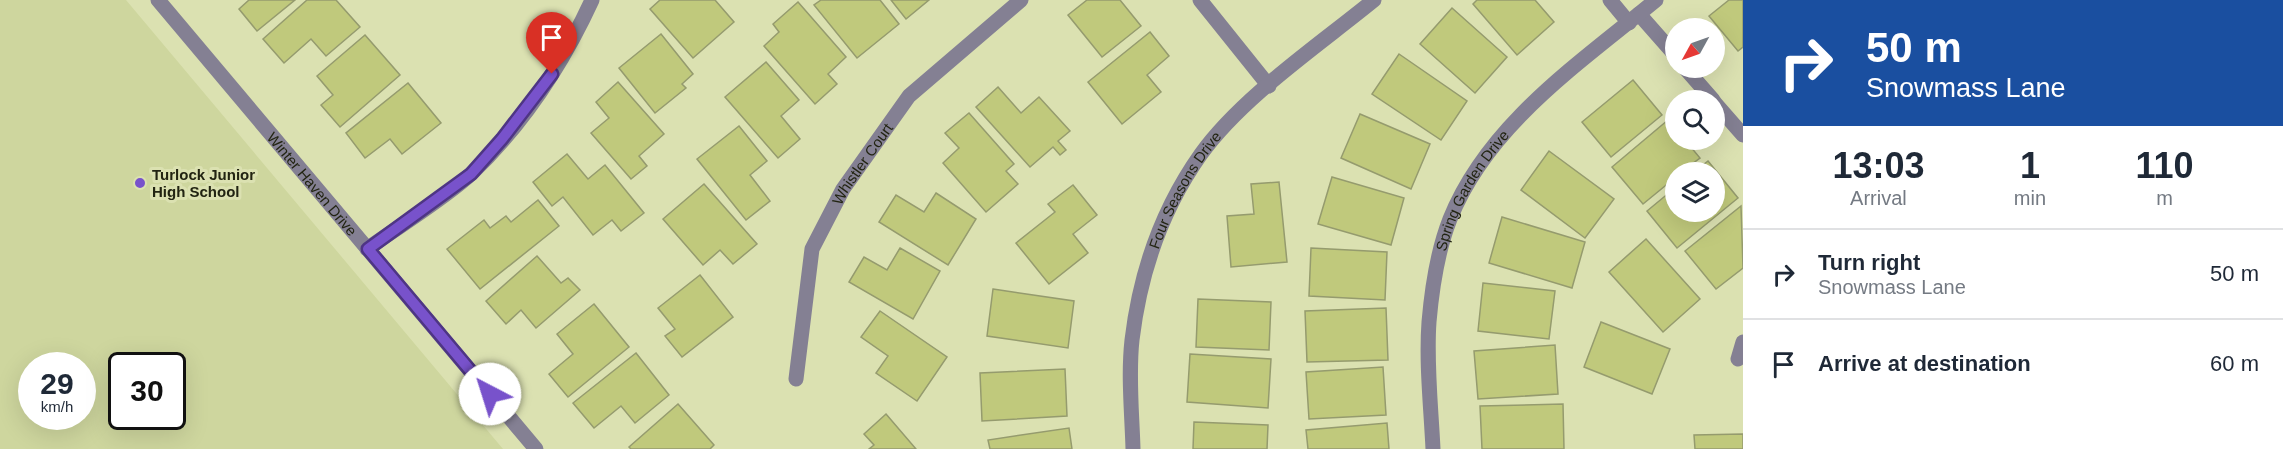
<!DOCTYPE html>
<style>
:root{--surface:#fff;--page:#f6f6f7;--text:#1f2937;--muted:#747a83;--line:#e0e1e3}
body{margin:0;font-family:Helvetica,sans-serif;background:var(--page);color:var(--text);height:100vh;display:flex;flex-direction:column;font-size:22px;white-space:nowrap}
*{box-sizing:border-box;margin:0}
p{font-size:20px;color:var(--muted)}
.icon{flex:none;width:33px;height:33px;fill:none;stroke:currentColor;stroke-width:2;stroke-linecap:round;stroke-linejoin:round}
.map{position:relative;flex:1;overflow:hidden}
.drawer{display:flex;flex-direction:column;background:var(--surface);width:540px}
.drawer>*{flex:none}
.guide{background:#1a4fa0;color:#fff;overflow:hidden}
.needle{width:39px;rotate:230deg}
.buttons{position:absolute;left:1665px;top:18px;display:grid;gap:12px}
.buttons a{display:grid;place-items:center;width:60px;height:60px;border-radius:50%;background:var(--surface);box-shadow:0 6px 24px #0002;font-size:30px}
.speed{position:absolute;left:18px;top:352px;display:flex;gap:12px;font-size:30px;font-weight:700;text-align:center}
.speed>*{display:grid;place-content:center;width:78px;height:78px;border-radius:50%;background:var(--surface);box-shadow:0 6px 24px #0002;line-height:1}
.speed small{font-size:15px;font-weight:400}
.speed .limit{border:3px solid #111;border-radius:9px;background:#fff;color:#111}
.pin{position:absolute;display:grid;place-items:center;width:51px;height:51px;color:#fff;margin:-62px -26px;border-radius:50% 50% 50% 0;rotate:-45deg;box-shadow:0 0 6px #0007}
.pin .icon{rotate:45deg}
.me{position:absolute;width:66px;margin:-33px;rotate:320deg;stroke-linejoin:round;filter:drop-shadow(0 0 4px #0008)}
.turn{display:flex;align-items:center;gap:21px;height:126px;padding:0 24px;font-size:27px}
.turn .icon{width:78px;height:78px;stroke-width:2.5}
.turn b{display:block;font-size:42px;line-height:51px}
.eta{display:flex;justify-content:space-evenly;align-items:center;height:102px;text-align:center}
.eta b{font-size:36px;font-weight:600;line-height:42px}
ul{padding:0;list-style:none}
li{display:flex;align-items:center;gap:18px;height:90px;padding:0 24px;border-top:2px solid var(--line)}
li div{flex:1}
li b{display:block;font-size:22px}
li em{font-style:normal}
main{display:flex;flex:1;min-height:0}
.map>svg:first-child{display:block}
</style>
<main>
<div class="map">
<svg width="1743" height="449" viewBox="0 0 1743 449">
<rect width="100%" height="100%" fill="#dbe1b1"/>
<path fill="#ced69e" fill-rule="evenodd" d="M0,0H126L503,449H0ZM32,366H82V417H32ZM122,366H172V417H122Z"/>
<g fill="#c0c97c" stroke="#959b6e" stroke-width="1.5">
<polygon points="249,0 295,0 257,31 239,9"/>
<polygon points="307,0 336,0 360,27 326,56 311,39 284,63 263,39"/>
<polygon points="660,0 715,0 734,22 693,58 650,9"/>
<polygon points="821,0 880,0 899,24 857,58 814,5"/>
<polygon points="891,0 929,0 906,19"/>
<polygon points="1087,0 1120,0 1141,26 1102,57 1068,15"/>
<polygon points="1477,0 1535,0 1554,22 1517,55 1473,4"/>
<polygon points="1729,0 1743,0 1743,47 1738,51 1709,16"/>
<polygon points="798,2 846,57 828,74 837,84 815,104 764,46 779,32 773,24"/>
<polygon points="1452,8 1507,57 1475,93 1420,44"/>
<polygon points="1150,32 1169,56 1147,75 1161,92 1122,124 1088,82"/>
<polygon points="661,34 693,74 682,84 686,88 655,113 619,68"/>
<polygon points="365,35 400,75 340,127 321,105 333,95 317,76"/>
<polygon points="1399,54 1467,101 1441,140 1372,94"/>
<polygon points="766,62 799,100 781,116 800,139 778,158 725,97"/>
<polygon points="1633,80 1662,115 1611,157 1582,122"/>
<polygon points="618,82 664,134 639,156 647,166 631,179 591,133 609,118 596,102"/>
<polygon points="408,83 441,123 402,154 390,139 365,158 346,133"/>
<polygon points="998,87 1021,113 1039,97 1070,131 1058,141 1066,150 1060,155 1053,147 1030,167 976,107"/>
<polygon points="969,113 1014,164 1006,171 1018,184 986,212 943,163 959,148 945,133"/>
<polygon points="1360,114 1430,144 1411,189 1341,158"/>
<polygon points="1668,120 1676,128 1676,140 1685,140 1700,158 1681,172 1676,172 1676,177 1643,204 1612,167"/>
<polygon points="739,126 767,161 750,175 770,201 746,220 697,159"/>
<polygon points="1549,151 1614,199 1585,238 1521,190"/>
<polygon points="567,154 588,179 605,165 644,213 621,231 612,220 593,235 563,197 552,206 533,182"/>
<polygon points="1708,161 1738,198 1677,248 1647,211 1676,187 1676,212 1714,212 1714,172 1694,172"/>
<polygon points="1332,177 1404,198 1391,245 1318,224"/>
<polygon points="1279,182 1287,262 1231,267 1227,216 1254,214 1251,184"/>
<polygon points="704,184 757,244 733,264 720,250 703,265 663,219"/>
<polygon points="1073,185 1097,215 1073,234 1088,253 1049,284 1016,243 1055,212 1048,204"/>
<polygon points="936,193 976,219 948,265 879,222 896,195 924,212"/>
<polygon points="538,200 559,226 480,289 447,249 484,220 490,228 506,216 511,222"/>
<polygon points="1741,206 1743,268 1716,289 1685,251"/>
<polygon points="1502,217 1585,242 1572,288 1489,263"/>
<polygon points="1646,239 1700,299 1663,332 1609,272"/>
<polygon points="900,248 940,271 913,319 849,282 864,257 887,270"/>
<polygon points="1311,248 1387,252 1385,300 1309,296"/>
<polygon points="537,256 561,283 568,278 580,290 536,328 521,310 506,324 486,301"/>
<polygon points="700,275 733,317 682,357 665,336 675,329 658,308"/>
<polygon points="1483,283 1555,291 1549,339 1478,331"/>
<polygon points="993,289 1074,301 1068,348 987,336"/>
<polygon points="1198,299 1271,302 1269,350 1196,347"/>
<polygon points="594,304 629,347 568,397 549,374 573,354 557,334"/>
<polygon points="1386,308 1388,360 1307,362 1305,311"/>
<polygon points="880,311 947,357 917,401 876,373 888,356 861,337"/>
<polygon points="1601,322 1670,349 1652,394 1584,367"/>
<polygon points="1555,345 1558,394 1478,399 1474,351"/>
<polygon points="636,353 669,395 635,423 621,406 594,428 573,403"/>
<polygon points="1190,354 1271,359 1268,408 1187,402"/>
<polygon points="1383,367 1386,415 1309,419 1306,372"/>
<polygon points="1065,369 1067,416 982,421 980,373"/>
<polygon points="678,404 714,445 710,449 631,449 629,447"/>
<polygon points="1563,404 1564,449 1482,449 1480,406"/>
<polygon points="886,414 916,449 869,449 874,445 864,434"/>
<polygon points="1194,422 1268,425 1267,449 1193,449"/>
<polygon points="1387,423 1389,449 1308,449 1306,430"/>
<polygon points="1069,428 1072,449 990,449 988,440"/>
<polygon points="1743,434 1743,449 1695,449 1694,435"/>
</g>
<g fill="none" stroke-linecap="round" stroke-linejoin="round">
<g stroke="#848093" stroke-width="15">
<path id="s1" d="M158,0L536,449"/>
<polyline points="1200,0 1269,86"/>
<polyline points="1610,0 1629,23"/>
<polyline points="1639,14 1676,56"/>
<polyline points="1685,68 1713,100"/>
<polyline points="1714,102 1743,135"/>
<path d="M367,249C399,226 444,199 472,173C522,125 563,63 592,0"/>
<polyline points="1738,359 1743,342"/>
<path id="s2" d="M796,379L812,249L843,189L909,96L1021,0"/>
<path id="s3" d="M1133,449C1132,413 1128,376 1132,340C1140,273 1162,209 1201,154C1242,97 1319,45 1374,0"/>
<path id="s4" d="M1433,449C1431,407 1426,363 1429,322C1432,287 1437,252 1450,219C1488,124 1580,63 1656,0"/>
</g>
</g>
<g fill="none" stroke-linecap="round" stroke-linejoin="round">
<g stroke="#4e3584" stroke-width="15">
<polyline id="route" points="490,394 368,249 471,174 502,139 552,74"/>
</g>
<use href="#route" stroke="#7852cb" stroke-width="10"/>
</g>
<circle fill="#7852cb" stroke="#dbe1b1" stroke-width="2" cx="140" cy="183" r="6"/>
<g text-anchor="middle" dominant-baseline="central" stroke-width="6" stroke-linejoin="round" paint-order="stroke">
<g font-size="15" fill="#222412" stroke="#dbe1b1">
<text stroke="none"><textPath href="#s2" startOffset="230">Whistler Court</textPath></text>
<text stroke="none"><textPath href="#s1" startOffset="240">Winter Haven Drive</textPath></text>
<text stroke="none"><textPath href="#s3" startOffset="270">Four Seasons Drive</textPath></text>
<text stroke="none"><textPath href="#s4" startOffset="268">Spring Garden Drive</textPath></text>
</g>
<g font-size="15" font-weight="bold" fill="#222412" stroke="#dbe1b1" text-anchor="start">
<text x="152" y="174">Turlock Junior<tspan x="152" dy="17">High School</tspan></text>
</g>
</g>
</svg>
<div class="buttons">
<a><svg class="needle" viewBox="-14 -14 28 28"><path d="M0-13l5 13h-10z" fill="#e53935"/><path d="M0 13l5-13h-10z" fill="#747a83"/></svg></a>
<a><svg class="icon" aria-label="search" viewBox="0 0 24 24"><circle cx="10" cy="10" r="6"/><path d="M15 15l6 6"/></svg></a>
<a><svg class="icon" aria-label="layers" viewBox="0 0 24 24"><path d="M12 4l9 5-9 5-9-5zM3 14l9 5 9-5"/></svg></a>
</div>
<div class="speed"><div>29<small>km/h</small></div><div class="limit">30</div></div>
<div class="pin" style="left:552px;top:74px;background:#d93025"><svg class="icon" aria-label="arrive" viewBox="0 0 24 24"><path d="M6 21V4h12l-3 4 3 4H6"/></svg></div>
<svg class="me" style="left:490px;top:394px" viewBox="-20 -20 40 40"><circle r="19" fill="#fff"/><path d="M0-13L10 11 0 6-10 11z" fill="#7852cb"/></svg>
</div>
<section class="drawer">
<div class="guide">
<div class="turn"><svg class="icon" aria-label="right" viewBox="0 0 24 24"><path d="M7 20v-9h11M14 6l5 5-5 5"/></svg><div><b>50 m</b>Snowmass Lane</div></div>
</div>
<div class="eta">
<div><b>13:03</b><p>Arrival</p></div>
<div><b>1</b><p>min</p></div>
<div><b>110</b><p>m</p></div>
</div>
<ul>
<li><svg class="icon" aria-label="right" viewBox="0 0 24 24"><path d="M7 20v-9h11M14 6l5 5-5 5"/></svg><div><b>Turn right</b><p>Snowmass Lane</p></div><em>50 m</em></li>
<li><svg class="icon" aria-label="arrive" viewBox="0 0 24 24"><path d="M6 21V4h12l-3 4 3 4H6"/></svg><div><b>Arrive at destination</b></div><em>60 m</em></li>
</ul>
</section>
</main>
